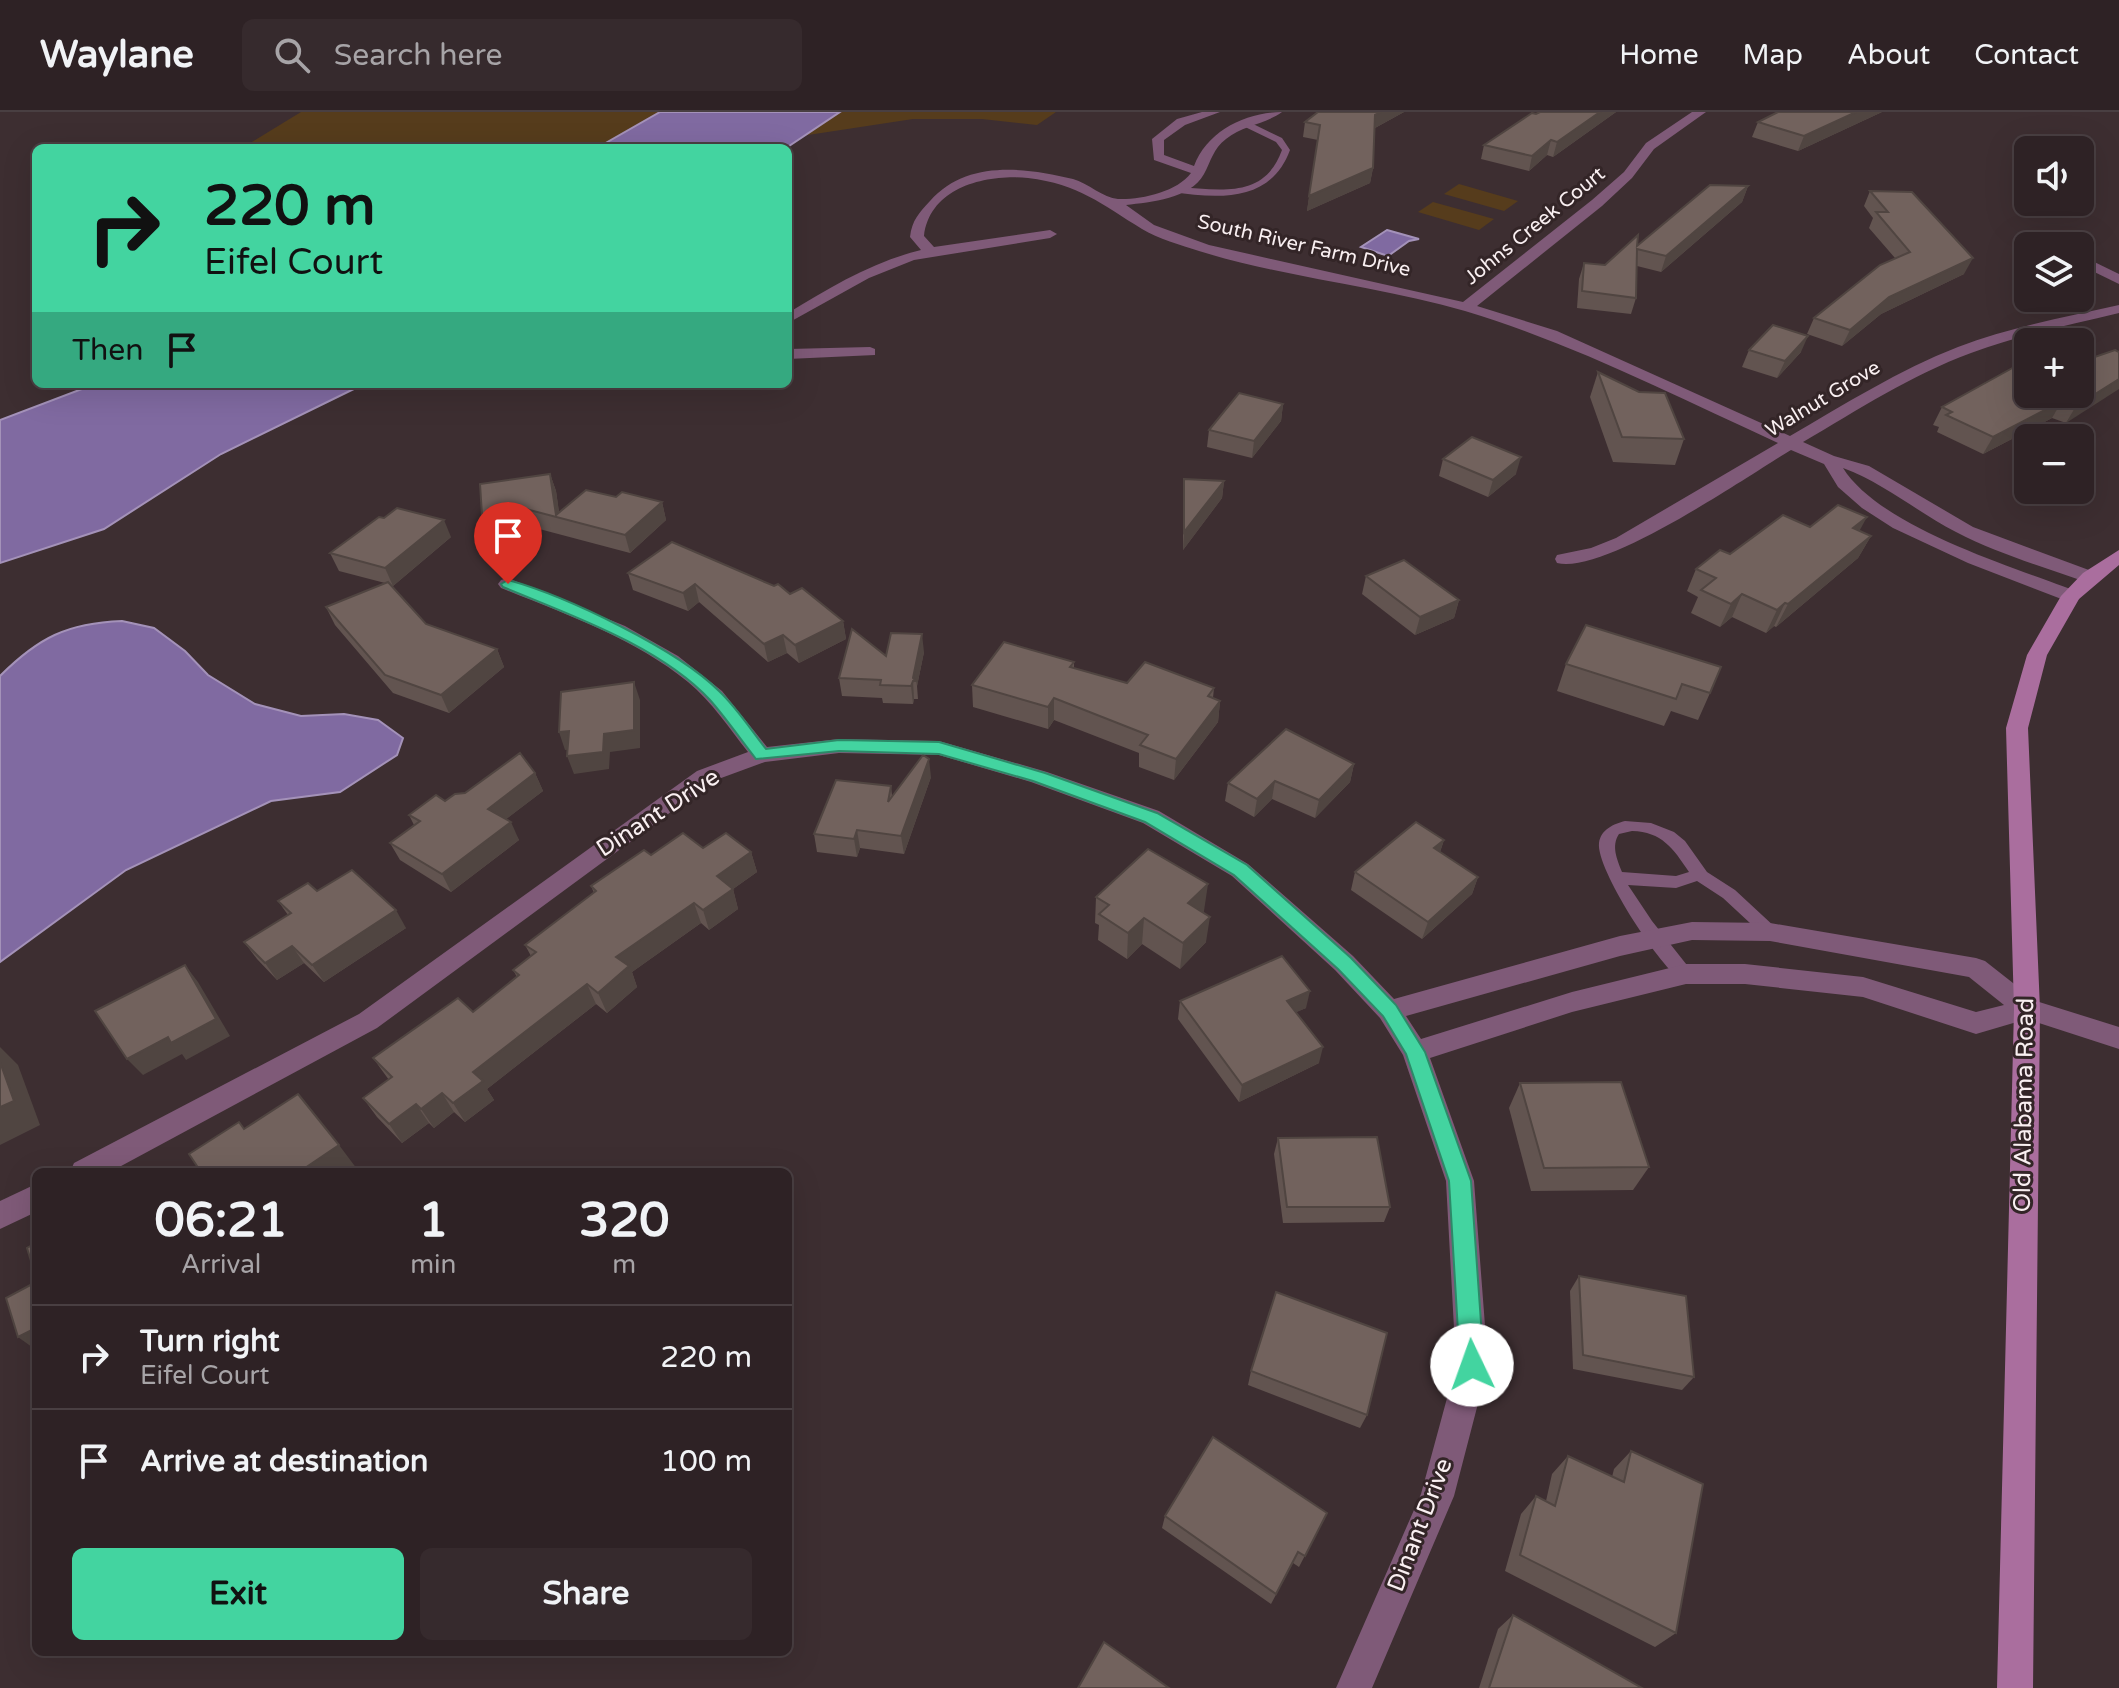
<!DOCTYPE html>
<meta charset="utf-8">
<style>
:root{--surface:#2e2225;--page:#362a2d;--text:#f1f3f6;--muted:#a7a4a7;--line:#493f42;--accent:#43d4a0}
body{margin:0;font-family:"Varela Round",sans-serif;background:var(--page);color:var(--text);height:100vh;display:flex;flex-direction:column;font-size:30px;white-space:nowrap}
*{box-sizing:border-box;margin:0}
p{font-size:26px;color:var(--muted)}
.icon{flex:none;width:44px;height:44px;fill:none;stroke:currentColor;stroke-width:2;stroke-linecap:round;stroke-linejoin:round}
.map{position:relative;flex:1;overflow:hidden}
.drawer{position:absolute;left:32px;top:1056px;width:760px;height:488px;display:flex;flex-direction:column;background:var(--surface);border-radius:12px;box-shadow:0 8px 32px #0002,0 0 0 2px var(--line)}
.drawer>*{flex:none}
.banner{position:absolute;left:32px;top:32px;width:760px;height:244px;border-radius:12px;box-shadow:0 8px 32px #0002,0 0 0 2px var(--line);background:#43d4a0;color:#111;overflow:hidden}
.controls{position:absolute;left:2014px;top:24px;display:grid;gap:16px}
.controls a{display:grid;place-items:center;width:80px;height:80px;border-radius:12px;background:var(--surface);box-shadow:0 8px 32px #0002,0 0 0 2px var(--line);font-size:40px}
.pin{position:absolute;display:grid;place-items:center;width:68px;height:68px;color:#fff;margin:-82px -34px;border-radius:50% 50% 50% 0;rotate:-45deg;box-shadow:0 0 8px #0007}
.pin .icon{rotate:45deg}
.me{position:absolute;width:88px;margin:-44px;rotate:357deg;stroke-linejoin:round;filter:drop-shadow(0 0 6px #0008)}
.turn{display:flex;align-items:center;gap:28px;height:168px;padding:0 40px;font-size:36px}
.turn .icon{width:104px;height:104px;stroke-width:2.5}
.turn b{display:block;font-size:56px;line-height:68px}
.then{display:flex;align-items:center;height:76px;padding:0 40px;background:#0003;gap:16px;font-size:30px}
.eta{display:flex;justify-content:space-evenly;align-items:center;height:136px;text-align:center}
.eta b{font-size:48px;font-weight:700;line-height:56px}
.action{display:flex;gap:16px;margin-top:auto;padding:16px 40px}
.action a{flex:1;height:92px;border-radius:12px;background:var(--accent);color:#111;font-size:32px;font-weight:700;line-height:92px;text-align:center}
.action a+a{background:var(--page);color:var(--text)}
ul{padding:0;list-style:none}
li{display:flex;align-items:center;gap:24px;height:104px;padding:0 40px;border-top:2px solid var(--line)}
li div{flex:1}
li b{display:block;font-size:30px}
li em{font-style:normal}
header{display:flex;align-items:center;gap:48px;box-sizing:border-box;height:112px;padding:0 40px;background:var(--surface);border-bottom:2px solid var(--line)}
header strong{font-size:38px}
nav{display:flex;gap:44px;margin-inline-start:auto;font-size:28px}
.search{width:560px;height:72px;background:var(--page);display:flex;align-items:center;gap:20px;box-sizing:border-box;padding:0 28px;border-radius:12px;color:var(--muted);font-size:30px}
.map>svg:first-child{display:block}
</style>
<header>
<strong>Waylane</strong>
<div class="search"><svg class="icon" aria-label="search" viewBox="0 0 24 24"><circle cx="10" cy="10" r="6"/><path d="M15 15l6 6"/></svg>Search here</div>
<nav><a>Home</a><a>Map</a><a>About</a><a>Contact</a></nav>
</header>
<div class="map">
<svg width="2119" height="1576" viewBox="0 0 2119 1576">
<rect width="100%" height="100%" fill="#3d2e31"/>
<g fill="#563c1c">
<polygon points="301,0 660,0 597,36 242,36"/>
<polygon points="810,0 1056,0 1037,13 982,7 913,7 743,33"/>
<polygon points="1459,72 1518,89 1504,99 1444,82"/>
<polygon points="1433,90 1494,107 1479,118 1418,100"/>
</g>
<g fill="#806aa1" stroke="#a492b9" stroke-width="2">
<polygon points="660,0 840,0 786,36 597,36"/>
<polygon points="1387,118 1419,127 1409,129 1388,144 1361,135"/>
<polygon points="95,272 364,272 221,342 104,417 0,451 0,308"/>
<path d="M122,509L154,516L185,539L208,563L255,592L301,604L344,602L378,608L403,626L397,643L340,680L271,689L126,758L0,850V564C38,526 67,511 122,509Z"/>
</g>
<g fill="none" stroke-linecap="round" stroke-linejoin="round">
<g fill="#7f5a78" fill-rule="evenodd">
<path d="M1241,9H1247L1282,26L1290,38C1271,90 1220,87 1173,80V76L1176,75C1220,77 1264,88 1282,38L1276,30L1241,13Z"/>
<path d="M1625,709L1651,711L1674,720L1685,729L1707,760L1735,778L1776,816L1778,820L1776,824H1764L1723,786L1697,769L1676,776L1628,773L1652,809L1694,862L1692,867C1687,868 1685,870 1680,867C1658,852 1596,757 1599,731C1601,717 1614,712 1625,709ZM1632,719C1662,720 1673,736 1689,760L1676,764L1622,760C1617,747 1611,734 1619,722Z"/>
</g>
<g fill="#7f5a78" fill-rule="evenodd">
<path d="M1202,0H1220L1185,13L1164,28V43L1194,54C1207,19 1246,0 1282,0C1266,12 1243,13 1226,27C1213,37 1211,49 1204,62C1190,87 1151,90 1126,93L1154,113L1209,133L1463,190L1592,88L1624,60L1646,31L1692,0H1706L1654,37L1632,66L1602,94L1477,194L1557,219L1790,324C1845,292 1899,258 1958,235C2010,215 2066,205 2119,193V201C2069,213 2019,223 1971,241C1911,263 1858,298 1803,330L1834,344L1869,354L1973,415L2097,461L2099,465L2097,469H2083C2041,454 1996,441 1956,420C1917,400 1884,371 1843,356C1880,415 2013,455 2078,480L2081,484L2078,488H2064L1968,451L1893,416L1862,396L1838,375L1824,352L1791,338C1746,365 1605,463 1557,451L1555,447L1557,443L1591,436L1616,426L1778,331C1675,284 1574,232 1465,199C1378,174 1286,166 1199,139C1181,133 1158,127 1142,117C1101,92 1079,72 1028,66C986,62 930,75 924,124L934,135L1050,118L1057,122L1050,126L914,148L869,166L788,211V201C831,175 872,150 921,138L910,125C912,108 919,101 930,89C966,48 1024,55 1073,67C1088,71 1103,86 1118,87C1140,88 1177,80 1191,61L1154,48L1152,27L1177,7Z"/>
<path d="M2039,122L2060,131L2062,134C2051,134 2040,135 2032,126Z"/>
<polygon points="2080,143 2119,162 2119,172 2080,153"/>
<polygon points="870,235 875,237 875,243 788,247 788,237"/>
<path d="M508,466L625,514L678,544L722,579L767,635L839,627L939,629L1047,660L1159,699L1248,752L1353,844L1394,887L1620,824L1692,810L1770,811L1976,846L1985,849L2036,889L2119,915V937L2027,907L1976,922L1863,885L1745,872H1686L1572,900L1430,946L1474,1069L1488,1253L1454,1384L1372,1576H1336L1421,1382L1456,1253L1446,1069L1403,943L1380,906L1335,858L1232,764L1143,711L1031,670L939,643L839,641L765,650L713,669L377,916L110,1060H70L74,1051L359,902L697,659L748,640C729,616 712,590 688,570C634,526 565,502 501,476L498,472L501,468ZM1692,828L1770,829L1969,865L2004,893L1976,900L1863,865L1745,852H1686L1572,880L1421,927L1406,904L1620,844Z"/>
<polygon points="36,1072 36,1100 0,1117 0,1089"/>
</g>
<polygon fill="#aa6e9e" fill-rule="evenodd" points="2119,438 2119,453 2079,487 2047,543 2028,616 2040,897 2033,1576 1997,1576 2014,897 2006,616 2027,543 2061,484 2083,461"/>
</g>
<g fill="#625450">
<polygon points="1318,0 1404,0 1375,16 1373,56 1370,71 1307,99 1318,28 1303,25 1305,10"/>
<polygon points="1540,0 1616,0 1553,45 1547,43 1529,59 1481,47 1484,33"/>
<polygon points="1882,0 1798,39 1752,25 1758,10"/>
<polygon points="1748,74 1742,90 1661,160 1637,154 1636,186 1631,202 1577,196 1579,167 1584,151 1605,153 1637,134"/>
<polygon points="1870,79 1964,162 1881,202 1842,234 1807,222 1814,206 1895,146 1869,116 1873,106 1864,94"/>
<polygon points="1749,238 1801,240 1777,266 1742,255"/>
<polygon points="2119,240 2066,311 2052,306 1983,342 1937,320 1939,315 1933,313 1942,295 2028,282"/>
<polygon points="1598,260 1639,280 1684,327 1675,353 1613,350 1590,285"/>
<polygon points="1283,292 1281,309 1252,346 1207,335 1209,318"/>
<polygon points="1443,347 1516,362 1488,385 1439,364"/>
<polygon points="550,362 556,379 559,401 616,385 662,390 666,408 630,441 528,414 489,421"/>
<polygon points="1184,367 1224,369 1222,386 1183,438 1183,385"/>
<polygon points="1810,415 1860,419 1871,424 1858,446 1776,515 1774,514 1766,521 1732,505 1720,515 1691,501 1698,485 1687,479 1696,457 1730,442"/>
<polygon points="451,425 393,474 390,473 426,512 497,537 504,555 449,601 393,581 335,513 326,495 385,471 339,459 330,441"/>
<polygon points="628,461 790,482 843,509 846,527 799,551 787,541 768,550 699,490 688,499 633,478"/>
<polygon points="1366,464 1459,488 1454,506 1415,523 1362,482"/>
<polygon points="1586,513 1710,581 1698,608 1671,599 1664,614 1557,579 1566,552"/>
<polygon points="924,540 917,574 918,587 914,587 913,592 883,591 882,586 842,584 839,566 886,544"/>
<polygon points="1074,550 1074,556 1127,571 1214,576 1213,586 1220,589 1218,610 1174,668 1139,655 1139,641 1054,608 1048,617 973,595 972,573"/>
<polygon points="1354,652 1350,670 1315,706 1272,687 1254,705 1225,689 1228,671"/>
<polygon points="535,661 543,679 506,707 519,728 451,780 400,748 390,731 414,713 409,703 465,681"/>
<polygon points="931,665 904,742 860,736 857,745 817,740 814,722 891,674 892,684"/>
<polygon points="1444,728 1440,740 1478,765 1472,782 1422,827 1351,778 1355,760"/>
<polygon points="703,736 751,740 757,760 733,777 738,797 709,818 701,811 632,860 637,875 607,901 596,892 487,977 494,988 465,1010 454,1000 434,1016 429,1011 402,1031 377,1005 363,986 389,968 373,946 473,900 517,865 513,858 531,844 525,833 594,781 591,774 651,743"/>
<polygon points="317,779 406,816 324,870 304,851 277,868 257,847 244,830 288,803 278,789"/>
<polygon points="1096,785 1204,799 1203,800 1206,830 1180,857 1142,832 1127,847 1098,828 1099,813 1095,811"/>
<polygon points="1180,889 1306,896 1296,900 1319,951 1239,990 1178,907"/>
<polygon points="1520,971 1649,1055 1633,1078 1531,1079 1509,996"/>
<polygon points="1278,1026 1390,1095 1384,1110 1283,1111 1274,1042"/>
<polygon points="1579,1164 1694,1265 1682,1278 1573,1257 1570,1179"/>
<polygon points="1251,1259 1367,1303 1360,1316 1248,1273"/>
<polygon points="1631,1339 1676,1521 1655,1535 1505,1459 1521,1402 1536,1384 1546,1389 1552,1362 1568,1344 1612,1365 1614,1357"/>
<polygon points="1327,1401 1299,1455 1293,1451 1271,1492 1162,1416 1165,1404"/>
<polygon points="1513,1503 1642,1576 1479,1576 1498,1517"/>
</g>
<g fill="#504541">
<polygon points="1381,0 1404,0 1373,17 1375,3"/>
<polygon points="1600,0 1616,0 1553,45 1557,30"/>
<polygon points="1856,0 1882,0 1798,39 1804,24"/>
<polygon points="1551,28 1547,43 1529,59 1532,44"/>
<polygon points="1373,56 1370,71 1307,99 1309,84"/>
<polygon points="1748,74 1742,90 1661,160 1666,144"/>
<polygon points="1973,146 1964,162 1881,202 1842,234 1850,218 1889,185"/>
<polygon points="1808,224 1801,240 1777,266 1785,249"/>
<polygon points="2119,267 2119,277 2066,311 2076,294"/>
<polygon points="2062,289 2052,306 1983,342 1993,325"/>
<polygon points="1283,292 1281,309 1252,346 1254,329"/>
<polygon points="1521,345 1516,362 1488,385 1493,368"/>
<polygon points="550,362 556,379 560,406 557,406"/>
<polygon points="1224,369 1222,386 1183,438 1184,420"/>
<polygon points="662,390 666,408 630,441 625,423"/>
<polygon points="522,396 528,414 489,421 482,403"/>
<polygon points="1867,405 1855,427 1853,416"/>
<polygon points="444,408 451,425 393,474 385,456"/>
<polygon points="1871,424 1858,446 1776,515 1788,492"/>
<polygon points="695,472 699,490 688,499 683,481"/>
<polygon points="1742,482 1732,505 1720,515 1731,492"/>
<polygon points="1459,488 1454,506 1415,523 1420,505"/>
<polygon points="1785,491 1774,514 1766,521 1777,498"/>
<polygon points="843,509 846,527 799,551 795,533"/>
<polygon points="922,522 924,540 917,574 916,569 913,566"/>
<polygon points="783,523 787,541 768,550 764,532"/>
<polygon points="497,537 504,555 449,601 441,583"/>
<polygon points="913,569 914,587 913,592 911,574"/>
<polygon points="634,570 640,588 640,636 610,640 609,657 574,662 567,644 604,622"/>
<polygon points="1054,586 1054,608 1048,617 1048,595"/>
<polygon points="1220,589 1218,610 1174,668 1176,647"/>
<polygon points="569,619 575,637 565,638 559,620"/>
<polygon points="929,647 931,665 904,742 901,724"/>
<polygon points="1354,652 1350,670 1315,706 1319,688"/>
<polygon points="535,661 543,679 496,715 488,697"/>
<polygon points="1275,669 1272,687 1254,705 1257,687"/>
<polygon points="511,710 519,728 451,780 442,762"/>
<polygon points="857,718 860,736 857,745 854,727"/>
<polygon points="1444,728 1438,746 1434,736"/>
<polygon points="751,740 757,760 733,777 738,797 709,818 703,798 717,764"/>
<polygon points="1478,765 1472,782 1422,827 1428,810"/>
<polygon points="1208,772 1204,799 1185,817 1188,791"/>
<polygon points="694,791 701,811 632,860 637,875 607,901 598,881 616,845"/>
<polygon points="396,798 406,816 324,870 312,853"/>
<polygon points="1210,805 1206,830 1180,857 1183,831"/>
<polygon points="1144,806 1142,832 1127,847 1128,821"/>
<polygon points="292,834 304,851 277,868 265,851"/>
<polygon points="185,853 198,870 230,924 186,948 182,942 143,963 127,947"/>
<polygon points="587,872 596,892 487,977 494,988 465,1010 453,991 473,960"/>
<polygon points="1310,879 1306,896 1283,906 1287,889"/>
<polygon points="0,935 18,953 40,1013 0,1033"/>
<polygon points="1323,935 1319,951 1239,990 1242,973"/>
<polygon points="442,981 454,1000 434,1016 421,997"/>
<polygon points="416,992 429,1011 402,1031 389,1012"/>
<polygon points="339,1033 357,1057 353,1060 299,1060"/>
<polygon points="36,1216 36,1238 18,1225"/>
</g>
<g fill="#72625d" stroke="#504541" stroke-width="2">
<polygon points="1318,0 1381,0 1375,3 1373,56 1309,84 1320,13 1305,10"/>
<polygon points="1540,0 1600,0 1557,30 1551,28 1532,44 1484,33 1532,1 1536,2"/>
<polygon points="1778,0 1856,0 1804,24 1758,10"/>
<polygon points="1710,73 1748,74 1666,144 1637,137 1636,186 1582,179 1584,151 1605,153 1638,123 1637,134"/>
<polygon points="1870,79 1912,80 1973,146 1889,185 1850,218 1814,206 1880,153 1910,140 1876,100 1888,100"/>
<polygon points="1773,213 1808,224 1785,249 1749,238"/>
<polygon points="2115,238 2119,240 2119,267 2076,294 2062,289 1993,325 1946,303 1952,300 1942,295 2016,254 2026,258 2028,257 2028,282 2080,282 2080,250"/>
<polygon points="1598,260 1639,280 1665,281 1684,327 1622,325"/>
<polygon points="1239,281 1283,292 1254,329 1209,318"/>
<polygon points="1472,325 1521,345 1493,368 1443,347"/>
<polygon points="550,362 556,403 586,378 616,385 622,380 662,390 625,423 522,396 482,403 480,372"/>
<polygon points="1184,367 1224,369 1184,420"/>
<polygon points="1838,393 1867,405 1853,416 1871,424 1788,492 1785,491 1777,498 1742,482 1731,492 1701,478 1716,466 1696,457 1720,438 1730,442 1783,403 1810,415"/>
<polygon points="397,396 444,408 385,456 330,441 379,405 384,406"/>
<polygon points="672,430 774,474 778,472 790,482 802,476 843,509 795,533 783,523 764,532 695,472 683,481 628,461"/>
<polygon points="1404,448 1459,488 1420,505 1366,464"/>
<polygon points="388,470 426,512 497,537 441,583 385,563 326,495"/>
<polygon points="1586,513 1721,555 1710,581 1682,572 1676,587 1566,552"/>
<polygon points="852,517 886,544 891,521 922,522 913,566 916,569 913,569 911,574 880,573 881,568 839,566"/>
<polygon points="1004,530 1074,550 1070,555 1127,571 1145,550 1214,576 1208,584 1220,589 1176,647 1140,633 1148,623 1054,586 1048,595 972,573"/>
<polygon points="634,570 634,618 604,622 603,640 567,644 569,619 559,620 561,580"/>
<polygon points="1286,617 1354,652 1319,688 1275,669 1257,687 1228,671"/>
<polygon points="520,641 535,661 488,697 511,710 442,762 390,731 420,709 409,703 436,683 445,689 455,682 465,681"/>
<polygon points="923,643 929,647 901,724 857,718 854,727 814,722 836,668 891,674 888,690"/>
<polygon points="1416,710 1444,728 1434,736 1478,765 1428,810 1355,760"/>
<polygon points="683,721 703,736 726,721 751,740 717,764 733,777 703,798 694,791 616,845 629,854 598,881 587,872 473,960 483,969 453,991 442,981 421,997 416,992 389,1012 363,986 392,965 373,946 458,886 473,900 519,863 513,858 536,840 525,833 596,779 591,774 644,738 651,743"/>
<polygon points="1148,737 1208,772 1188,791 1210,805 1183,831 1144,806 1128,821 1099,802 1109,793 1096,785"/>
<polygon points="352,758 396,798 312,853 292,834 265,851 244,830 291,801 278,789 308,771 317,779"/>
<polygon points="1282,844 1310,879 1287,889 1323,935 1242,973 1180,889"/>
<polygon points="185,853 216,907 171,931 168,925 127,947 95,899"/>
<polygon points="0,950 14,989 0,995"/>
<polygon points="1621,970 1649,1055 1544,1056 1520,971"/>
<polygon points="298,982 339,1033 299,1060 201,1060 189,1042 239,1010 244,1017"/>
<polygon points="1377,1025 1390,1095 1287,1095 1278,1026"/>
<polygon points="36,1131 36,1165 27,1136"/>
<polygon points="1579,1164 1686,1184 1694,1265 1583,1243"/>
<polygon points="36,1170 36,1216 18,1225 6,1186"/>
<polygon points="1276,1180 1387,1221 1367,1303 1251,1259"/>
<polygon points="1213,1325 1327,1401 1305,1444 1298,1440 1276,1482 1165,1404"/>
<polygon points="1631,1339 1703,1372 1676,1521 1520,1443 1536,1384 1555,1394 1568,1344 1624,1370"/>
<polygon points="1513,1503 1642,1576 1489,1576"/>
<polygon points="1104,1530 1169,1576 1078,1576"/>
</g>
<path fill="#43d4a0" stroke="#2c8a68" stroke-width="2" d="M508,468C566,484 677,537 719,579C737,596 751,618 766,637L839,628L939,630L1045,661L1157,701L1247,753L1351,846L1396,893L1425,940L1471,1069L1484,1253L1480,1261L1472,1264L1463,1261L1460,1253L1449,1069L1406,942L1383,904L1338,857L1234,763L1145,710L1033,669L939,642L839,639L756,647C741,628 726,606 710,588C660,534 570,503 503,475L501,472Z"/>
<g text-anchor="middle" dominant-baseline="central" stroke-width="6" stroke-linejoin="round" paint-order="stroke">
<g font-size="20" fill="#f9eff1" stroke="#332527">
<text transform="translate(1535 114) rotate(-39)">Johns Creek Court</text>
<text transform="translate(1304 134) rotate(13)">South River Farm Drive</text>
<text transform="translate(1823 287) rotate(-31)">Walnut Grove</text>
</g>
<g font-size="24" fill="#f9eff1" stroke="#332527">
<text transform="translate(658 701) rotate(-33)">Dinant Drive</text>
<text transform="translate(2024 993) rotate(-89)">Old Alabama Road</text>
<text transform="translate(1420 1413) rotate(-69)">Dinant Drive</text>
</g>
</g>
</svg>
<div class="controls">
<a><svg class="icon" aria-label="sound" viewBox="0 0 24 24"><path d="M4 9h4l5-4v14l-5-4H4zM17 9q2 3 0 6"/></svg></a>
<a><svg class="icon" aria-label="layers" viewBox="0 0 24 24"><path d="M12 4l9 5-9 5-9-5zM3 14l9 5 9-5"/></svg></a>
<a>+</a>
<a>−</a>
</div>
<div class="pin" style="left:508px;top:472px;background:#d93025"><svg class="icon" aria-label="arrive" viewBox="0 0 24 24"><path d="M6 21V4h12l-3 4 3 4H6"/></svg></div>
<svg class="me" style="left:1472px;top:1253px" viewBox="-20 -20 40 40"><circle r="19" fill="#fff"/><path d="M0-13L10 11 0 6-10 11z" fill="#43d4a0"/></svg>
<div class="banner">
<div class="turn"><svg class="icon" aria-label="right" viewBox="0 0 24 24"><path d="M7 20v-9h11M14 6l5 5-5 5"/></svg><div><b>220 m</b>Eifel Court</div></div>
<div class="then">Then<svg class="icon" aria-label="arrive" viewBox="0 0 24 24"><path d="M6 21V4h12l-3 4 3 4H6"/></svg></div>
</div>
<section class="drawer">
<div class="eta">
<div><b>06:21</b><p>Arrival</p></div>
<div><b>1</b><p>min</p></div>
<div><b>320</b><p>m</p></div>
</div>
<ul>
<li><svg class="icon" aria-label="right" viewBox="0 0 24 24"><path d="M7 20v-9h11M14 6l5 5-5 5"/></svg><div><b>Turn right</b><p>Eifel Court</p></div><em>220 m</em></li>
<li><svg class="icon" aria-label="arrive" viewBox="0 0 24 24"><path d="M6 21V4h12l-3 4 3 4H6"/></svg><div><b>Arrive at destination</b></div><em>100 m</em></li>
</ul>
<div class="action"><a>Exit</a><a>Share</a></div>
</section>
</div>
